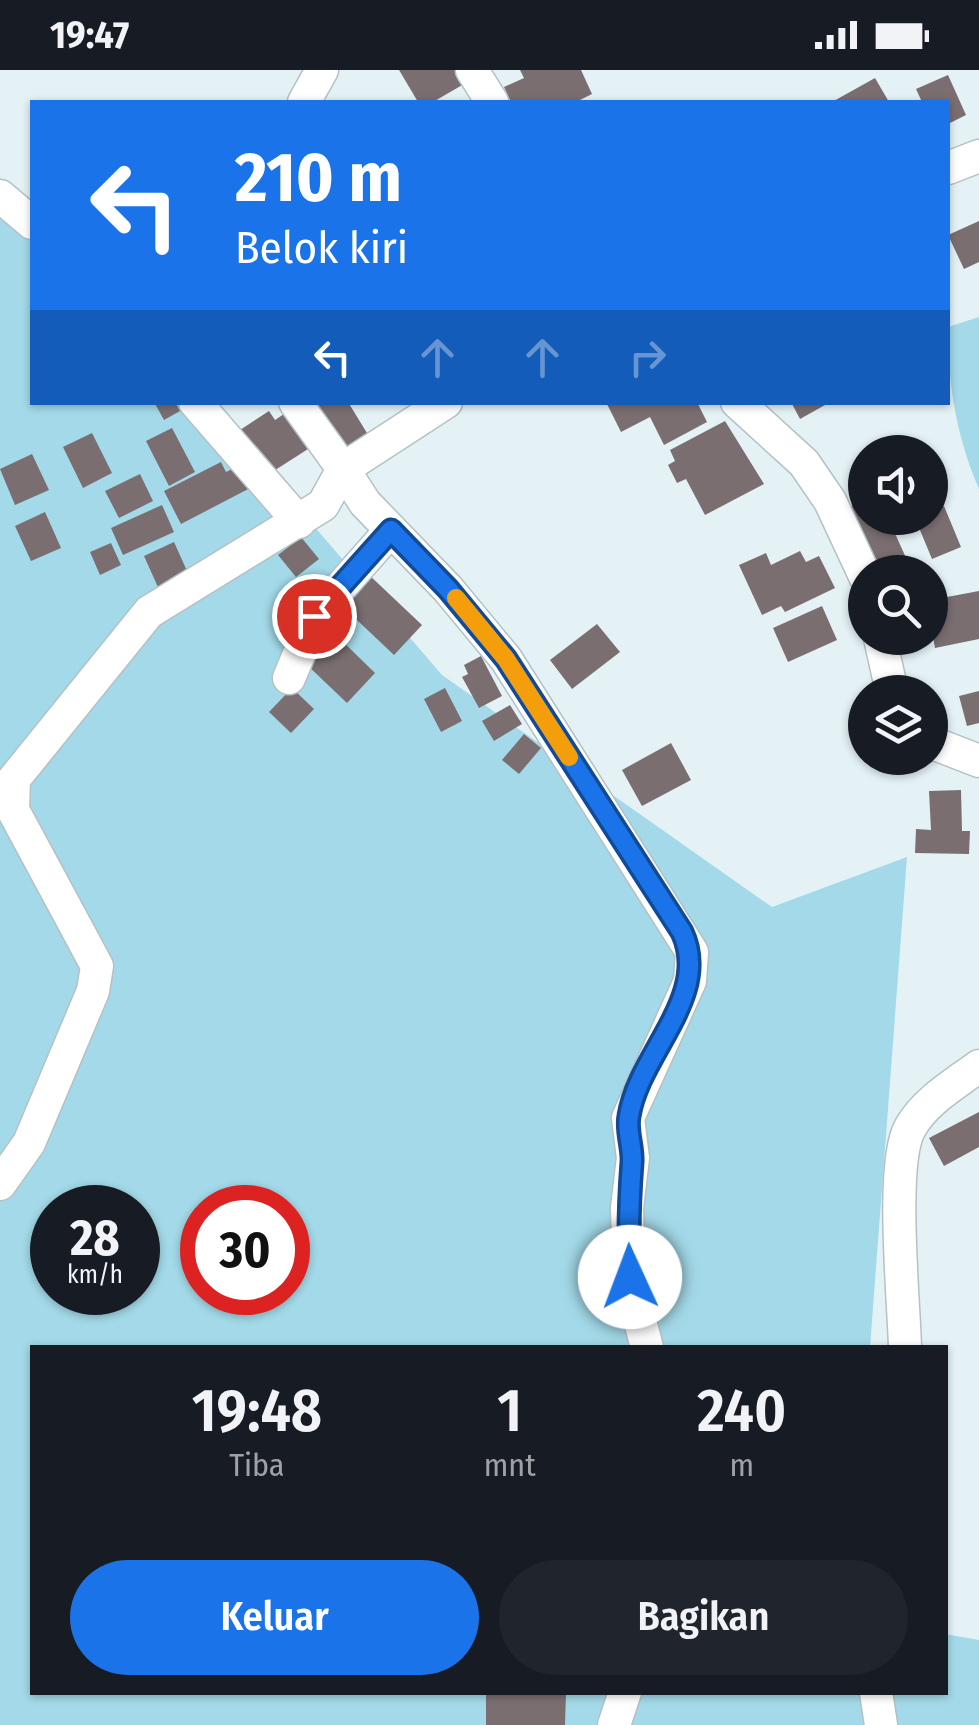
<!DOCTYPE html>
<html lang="id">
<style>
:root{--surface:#171b24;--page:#20242c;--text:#f1f3f6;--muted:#9ea1a6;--accent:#1a73e8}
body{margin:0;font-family:"Fira Sans Condensed",sans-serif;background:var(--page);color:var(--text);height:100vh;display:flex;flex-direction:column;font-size:38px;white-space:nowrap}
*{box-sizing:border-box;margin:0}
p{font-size:32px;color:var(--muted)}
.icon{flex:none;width:55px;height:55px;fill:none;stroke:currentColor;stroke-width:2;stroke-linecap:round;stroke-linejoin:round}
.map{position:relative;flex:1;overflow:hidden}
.details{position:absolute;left:30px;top:1275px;width:918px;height:350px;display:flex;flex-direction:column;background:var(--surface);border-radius:0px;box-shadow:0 2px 8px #0004}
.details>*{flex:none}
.top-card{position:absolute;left:30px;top:30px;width:920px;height:305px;border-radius:0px;box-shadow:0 2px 8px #0004;background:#1a73e8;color:#fff;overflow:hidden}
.buttons{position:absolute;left:848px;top:365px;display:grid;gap:20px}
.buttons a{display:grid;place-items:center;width:100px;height:100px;border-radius:50%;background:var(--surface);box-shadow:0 2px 8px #0004;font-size:50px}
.speed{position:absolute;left:30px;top:1115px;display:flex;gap:20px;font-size:50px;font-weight:700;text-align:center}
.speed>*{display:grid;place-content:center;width:130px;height:130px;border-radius:50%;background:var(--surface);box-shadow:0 2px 8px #0004;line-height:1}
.speed small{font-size:25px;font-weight:400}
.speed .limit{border:15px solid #d22;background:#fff;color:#111}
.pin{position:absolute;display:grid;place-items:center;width:85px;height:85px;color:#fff;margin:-42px;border:5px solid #fff;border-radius:50%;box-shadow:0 2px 10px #0007}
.me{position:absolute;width:110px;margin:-55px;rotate:358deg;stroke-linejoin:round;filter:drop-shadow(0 0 8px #0008)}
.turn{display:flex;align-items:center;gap:35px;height:210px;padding:0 40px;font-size:45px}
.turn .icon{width:130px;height:130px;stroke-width:2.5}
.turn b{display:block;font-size:70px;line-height:85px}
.lanes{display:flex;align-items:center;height:95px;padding:0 40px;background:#0003;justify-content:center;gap:50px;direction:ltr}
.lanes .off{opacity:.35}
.eta{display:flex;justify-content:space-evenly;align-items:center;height:170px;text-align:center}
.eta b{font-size:60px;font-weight:600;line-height:70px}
.action{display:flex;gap:20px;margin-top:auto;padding:20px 40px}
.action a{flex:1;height:115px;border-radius:60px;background:var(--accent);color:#fff;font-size:40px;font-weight:600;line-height:115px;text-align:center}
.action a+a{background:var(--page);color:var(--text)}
.status{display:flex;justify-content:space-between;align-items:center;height:70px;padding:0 50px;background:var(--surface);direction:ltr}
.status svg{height:28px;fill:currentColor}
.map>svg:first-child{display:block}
</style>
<div class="status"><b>19:47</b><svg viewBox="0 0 49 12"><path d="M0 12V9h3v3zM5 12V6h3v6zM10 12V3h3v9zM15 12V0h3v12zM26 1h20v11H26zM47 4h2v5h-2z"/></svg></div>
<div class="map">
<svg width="979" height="1655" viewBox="0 0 979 1655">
<rect width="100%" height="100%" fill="#e4f2f5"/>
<g fill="#a3d9e8" fill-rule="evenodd">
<path d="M0,110L32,142V332L208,333L442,605L772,837L907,787L870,1277L32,1278V1622H945V1564L979,1570V1655H0ZM52,1138H138V1222H52ZM202,1138H288V1222H202Z"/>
<path d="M979,247V419C957,369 947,312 948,257Z"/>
</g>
<g fill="#7a6e71">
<polygon points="399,0 456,0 464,14 433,32 418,32"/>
<polygon points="520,0 581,0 592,24 576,32 511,32 504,17 524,8"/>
<polygon points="948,5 966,45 948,54 948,32 922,32 916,19"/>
<polygon points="875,8 889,32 832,32"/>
<polygon points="979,151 979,192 964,199 948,165"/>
<polygon points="154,332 175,332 180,341 164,350"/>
<polygon points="315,332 348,332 370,368 340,387"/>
<polygon points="606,332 697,332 707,352 664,375 650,347 621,362"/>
<polygon points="791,332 824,332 825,335 800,349"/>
<polygon points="296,336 319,372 269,404 240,360 269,341 275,350"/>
<polygon points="725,351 764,414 705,445 686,409 677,413 668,395 675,391 670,380"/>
<polygon points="172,358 195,402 169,416 146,371"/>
<polygon points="92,363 112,403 83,418 63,377"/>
<polygon points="32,384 49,420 15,435 0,399"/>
<polygon points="221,392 226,402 242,394 254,416 181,454 164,421"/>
<polygon points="140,404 153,431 119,448 105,421"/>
<polygon points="865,430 865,448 888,448 907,490 877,502 849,437"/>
<polygon points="162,435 174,462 123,485 111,458"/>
<polygon points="944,436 961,477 932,489 915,448 930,448 930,441"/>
<polygon points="45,442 61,478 31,491 15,456"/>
<polygon points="301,467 319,489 296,507 278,485"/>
<polygon points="174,472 192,512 162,526 144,486"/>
<polygon points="111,473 121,495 100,505 90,482"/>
<polygon points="800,481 806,492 819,486 835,518 785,542 781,536 762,545 739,495 766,483 771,495"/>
<polygon points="367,503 422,555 394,585 339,533"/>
<polygon points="979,521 979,569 935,578 930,551 940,549 936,529"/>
<polygon points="822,536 837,570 788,592 773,558"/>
<polygon points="597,554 620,582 572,619 550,590"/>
<polygon points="333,562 375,603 347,633 305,593"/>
<polygon points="481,586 502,626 479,638 462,607 468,604 464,595"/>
<polygon points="292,618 314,639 291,663 269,642"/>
<polygon points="445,618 462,651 441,662 424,629"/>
<polygon points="979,621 979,653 967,656 959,626"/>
<polygon points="510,635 522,654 494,671 482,651"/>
<polygon points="524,664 541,678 519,704 502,690"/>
<polygon points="671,673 691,710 642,736 622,700"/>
<polygon points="961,720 962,761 970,761 969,784 915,783 916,759 931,760 929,721"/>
<polygon points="979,1042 979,1077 944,1096 929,1068"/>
<polygon points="486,1622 566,1622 565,1655 486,1655"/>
</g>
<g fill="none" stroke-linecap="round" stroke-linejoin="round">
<g stroke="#b4c1c5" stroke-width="35">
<g id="minor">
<polyline points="472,0 492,32"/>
<polyline points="304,32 322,0"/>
<polyline points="948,98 979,86"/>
<polyline points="0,126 32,153"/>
<polyline points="195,332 299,452"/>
<polyline points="446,332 343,399 365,433 448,519 506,589 692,882 690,911 628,1048 633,1088 627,1138 629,1207 647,1278"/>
<polyline points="737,332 804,393 830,431 865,506"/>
<polyline points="880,568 892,622"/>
<polyline points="289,608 315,546 391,460"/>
<polyline points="930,672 979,691"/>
<polyline points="0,1114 29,1073 93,921 97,896 13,740 14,709 149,542 323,435 343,399 295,332"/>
<path d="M905,1278C904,1232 890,1093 910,1058C925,1031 955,1014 979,996"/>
<polyline points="876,1622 881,1655"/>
<polyline points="614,1655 625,1622"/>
</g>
</g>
<use href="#minor" stroke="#fff" stroke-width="32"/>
</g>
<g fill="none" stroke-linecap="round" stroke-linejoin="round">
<g stroke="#114b97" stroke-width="25">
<path id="route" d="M314,546L391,460L448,519L506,589L682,862C712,926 639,983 629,1046C626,1061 633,1077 632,1092C629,1131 628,1168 630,1207"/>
</g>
<use href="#route" stroke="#1a73e8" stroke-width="18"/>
<polyline stroke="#f59e0b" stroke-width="18" points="456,528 506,589 569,687"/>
</g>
</svg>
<div class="buttons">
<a><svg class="icon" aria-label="sound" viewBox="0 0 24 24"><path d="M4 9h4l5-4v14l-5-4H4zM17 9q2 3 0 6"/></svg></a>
<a><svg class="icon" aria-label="search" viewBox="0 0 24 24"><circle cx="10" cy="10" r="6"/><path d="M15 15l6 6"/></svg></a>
<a><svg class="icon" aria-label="layers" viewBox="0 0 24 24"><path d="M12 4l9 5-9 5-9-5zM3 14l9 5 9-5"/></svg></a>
</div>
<div class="speed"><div>28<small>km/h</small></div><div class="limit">30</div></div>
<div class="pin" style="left:314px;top:546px;background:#d93025"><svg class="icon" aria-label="arrive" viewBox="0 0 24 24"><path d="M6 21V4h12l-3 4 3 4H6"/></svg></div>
<svg class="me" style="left:630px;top:1207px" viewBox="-20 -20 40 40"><circle r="19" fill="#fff"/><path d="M0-13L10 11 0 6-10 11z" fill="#1a73e8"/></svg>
<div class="top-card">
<div class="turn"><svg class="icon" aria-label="left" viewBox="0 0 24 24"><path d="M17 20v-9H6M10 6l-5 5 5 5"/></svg><div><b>210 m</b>Belok kiri</div></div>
<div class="lanes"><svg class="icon" aria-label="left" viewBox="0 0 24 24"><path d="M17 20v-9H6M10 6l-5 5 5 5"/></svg><svg class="icon off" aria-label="ahead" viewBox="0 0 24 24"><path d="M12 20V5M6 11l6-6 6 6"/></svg><svg class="icon off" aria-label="ahead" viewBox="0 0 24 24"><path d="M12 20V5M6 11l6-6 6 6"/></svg><svg class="icon off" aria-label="right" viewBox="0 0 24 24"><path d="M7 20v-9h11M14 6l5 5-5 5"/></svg></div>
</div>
<section class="details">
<div class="eta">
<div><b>19:48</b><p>Tiba</p></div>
<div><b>1</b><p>mnt</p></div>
<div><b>240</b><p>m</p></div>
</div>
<div class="action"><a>Keluar</a><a>Bagikan</a></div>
</section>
</div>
